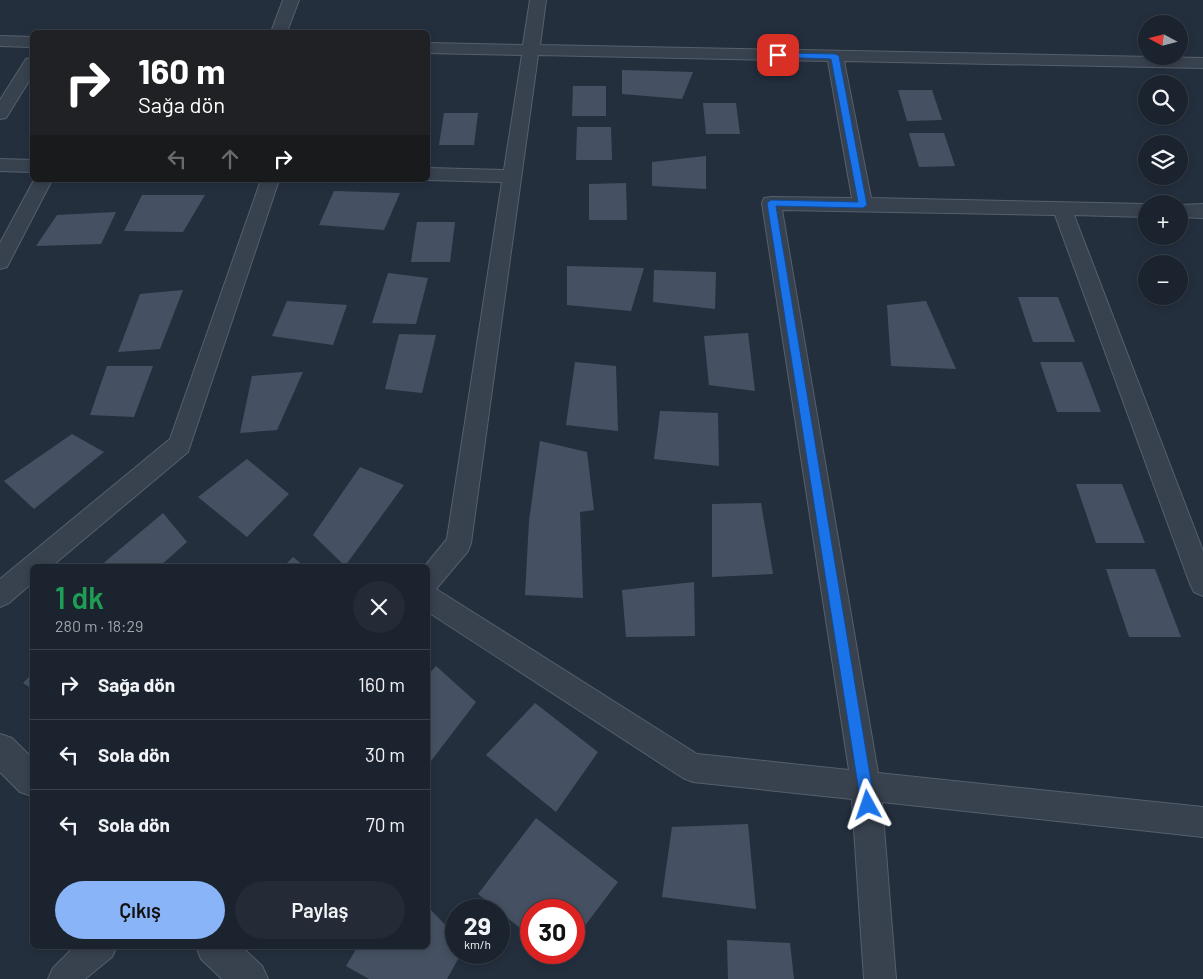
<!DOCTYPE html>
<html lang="tr">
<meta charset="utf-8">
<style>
:root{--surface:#1b232e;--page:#242b36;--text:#f1f3f6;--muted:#a0a4aa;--line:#39404a;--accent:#8ab4f8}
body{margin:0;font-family:Barlow,sans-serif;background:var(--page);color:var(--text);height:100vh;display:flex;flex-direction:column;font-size:19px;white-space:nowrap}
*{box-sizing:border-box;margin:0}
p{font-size:16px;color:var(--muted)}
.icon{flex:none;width:28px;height:28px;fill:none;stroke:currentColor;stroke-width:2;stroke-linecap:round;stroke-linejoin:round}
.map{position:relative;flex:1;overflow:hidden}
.panel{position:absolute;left:30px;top:564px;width:400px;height:385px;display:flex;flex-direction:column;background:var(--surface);border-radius:8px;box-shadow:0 2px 8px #0003,0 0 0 1px var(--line)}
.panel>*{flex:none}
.hud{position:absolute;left:30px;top:30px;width:400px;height:152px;border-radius:8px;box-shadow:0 2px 8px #0003,0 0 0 1px var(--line);background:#202124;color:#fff;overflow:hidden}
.needle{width:32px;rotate:277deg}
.fabs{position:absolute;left:1138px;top:15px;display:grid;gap:10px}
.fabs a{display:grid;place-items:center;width:50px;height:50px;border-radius:50%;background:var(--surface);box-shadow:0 2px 8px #0003,0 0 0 1px var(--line);font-size:25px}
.speed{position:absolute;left:445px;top:899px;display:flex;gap:10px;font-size:25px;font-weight:700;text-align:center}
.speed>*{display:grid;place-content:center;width:65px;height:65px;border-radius:50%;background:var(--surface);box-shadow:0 2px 8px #0003,0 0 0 1px var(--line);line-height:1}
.speed small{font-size:12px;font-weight:400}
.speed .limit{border:8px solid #d22;background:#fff;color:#111}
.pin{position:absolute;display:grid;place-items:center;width:42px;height:42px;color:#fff;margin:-21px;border-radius:10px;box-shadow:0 2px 8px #0006}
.me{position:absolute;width:55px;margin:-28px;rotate:355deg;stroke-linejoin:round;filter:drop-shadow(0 0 4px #0008)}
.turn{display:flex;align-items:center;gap:18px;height:105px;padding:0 25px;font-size:22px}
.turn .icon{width:65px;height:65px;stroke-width:2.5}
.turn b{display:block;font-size:35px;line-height:42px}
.lanes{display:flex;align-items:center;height:48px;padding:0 25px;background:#0003;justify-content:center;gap:25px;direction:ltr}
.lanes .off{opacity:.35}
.round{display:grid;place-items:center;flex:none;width:52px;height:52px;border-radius:26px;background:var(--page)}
.head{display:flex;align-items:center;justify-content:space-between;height:85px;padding:0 25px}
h1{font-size:30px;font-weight:600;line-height:38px;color:#1e9e55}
.cta{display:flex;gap:10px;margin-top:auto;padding:10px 25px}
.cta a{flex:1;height:58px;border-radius:30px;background:var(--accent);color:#111;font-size:20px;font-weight:600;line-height:58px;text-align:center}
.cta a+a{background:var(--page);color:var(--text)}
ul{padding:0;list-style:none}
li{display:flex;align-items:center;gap:15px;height:70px;padding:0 25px;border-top:1px solid var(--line)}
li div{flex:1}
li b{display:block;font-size:19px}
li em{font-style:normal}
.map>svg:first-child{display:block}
</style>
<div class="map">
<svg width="1203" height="979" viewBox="0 0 1203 979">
<rect width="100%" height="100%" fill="#242f3e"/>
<g fill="#455162">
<polygon points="622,70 693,72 682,99 622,94"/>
<polygon points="573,86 606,86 606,116 572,116"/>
<polygon points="898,90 932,90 942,120 907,121"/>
<polygon points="703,103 736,103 740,134 706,134"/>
<polygon points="444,113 478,113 474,145 439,145"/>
<polygon points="577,127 611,127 612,160 576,160"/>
<polygon points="909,133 944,133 955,166 919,167"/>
<polygon points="706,156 706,189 652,186 652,162"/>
<polygon points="626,183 627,220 589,220 589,184"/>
<polygon points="334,191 400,193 384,230 319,225"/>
<polygon points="142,195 205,195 183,232 124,231"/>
<polygon points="116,212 101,244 36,246 57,215"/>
<polygon points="417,222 455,222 450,262 411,262"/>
<polygon points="567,266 644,268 631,311 567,305"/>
<polygon points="654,270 716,272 715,309 653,302"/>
<polygon points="388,273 428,278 416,324 372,323"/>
<polygon points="183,290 160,349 118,352 140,294"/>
<polygon points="1018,297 1058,297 1075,342 1033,342"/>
<polygon points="287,301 347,305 333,345 272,336"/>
<polygon points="926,301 956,369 891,366 887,305"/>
<polygon points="748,333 755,391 709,385 704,336"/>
<polygon points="399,334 436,335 422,393 385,389"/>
<polygon points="575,362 616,366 618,431 566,425"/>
<polygon points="1040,362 1082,362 1101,412 1057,412"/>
<polygon points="107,366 153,366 134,417 90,415"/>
<polygon points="303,372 277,430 240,433 252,376"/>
<polygon points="660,411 718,413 719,466 654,459"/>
<polygon points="72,434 104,452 34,509 4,481"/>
<polygon points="540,441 587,452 594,510 580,512 583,598 525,595 529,521"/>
<polygon points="247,459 289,494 247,537 198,497"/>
<polygon points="360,467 404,485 345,566 313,535"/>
<polygon points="1076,484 1122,484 1145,543 1096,543"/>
<polygon points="761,503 773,574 712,577 712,504"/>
<polygon points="163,513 187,542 160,566 100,566"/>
<polygon points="293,557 304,566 284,566"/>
<polygon points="1106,569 1155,569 1181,637 1129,637"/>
<polygon points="694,582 695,636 626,637 622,590"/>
<polygon points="436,666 476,702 428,765 428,675"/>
<polygon points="32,674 32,689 23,683"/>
<polygon points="535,703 598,752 556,812 486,755"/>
<polygon points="536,818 618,882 574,940 574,910 531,910 531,937 478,894"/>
<polygon points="748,824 756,909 662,897 672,827"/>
<polygon points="428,907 456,936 456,952 462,952 447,979 369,979 346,966 358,946 428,946"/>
<polygon points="727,940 790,943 794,979 728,979"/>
</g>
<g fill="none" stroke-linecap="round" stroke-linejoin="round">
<g stroke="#565f6c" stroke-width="2">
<g id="minor">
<polygon points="283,0 299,0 287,32 271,32"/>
<path d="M530,0H546L540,45L1203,58V68L844,61L871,198L1147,204L1146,217L1074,215L1203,551V596L1194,592L1190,584L1055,215L782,210L878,773L1203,807V837L882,802L896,979H864L852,799L693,782L683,778L428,612V566H425L447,539L502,182L428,180V168L504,170L522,55L428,53V43L523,45ZM538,55L828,61L852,198L771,197L764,198L762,203L849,770L697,754L436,589L468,551L471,543Z"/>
<polygon points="0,36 32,37 32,47 0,46"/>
<polygon points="32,58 32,76 6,118 0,119 0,100 26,59"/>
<polygon points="0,159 32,160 32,172 0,171"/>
<polygon points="34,180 52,180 7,267 0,269 0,243"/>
<polygon points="261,180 279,180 188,452 52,566 32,566 32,583 9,603 0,607 0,579 170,439"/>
<polygon points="1203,204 1203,218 1179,217 1179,205"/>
<polygon points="75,946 117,946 112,957 85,979 48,979 53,968"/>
</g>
</g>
<g stroke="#565f6c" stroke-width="2">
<g id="tertiary">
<polygon points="0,734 12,738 32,758 32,796 20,792 0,772"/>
<polygon points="196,946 241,946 262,966 268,979 222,979 201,959"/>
</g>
</g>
<use href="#minor" fill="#38414e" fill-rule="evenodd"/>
<use href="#tertiary" fill="#38414e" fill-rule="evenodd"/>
</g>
<polygon fill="#1a73e8" stroke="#114b97" points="778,53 835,54 839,56 867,205 863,208 776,206 875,805 873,810 868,812 863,810 861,805 767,203 771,200 858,202 831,59 775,57 775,53"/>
</svg>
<div class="fabs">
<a><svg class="needle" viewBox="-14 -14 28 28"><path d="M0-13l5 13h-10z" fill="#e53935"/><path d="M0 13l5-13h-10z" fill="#a0a4aa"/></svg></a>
<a><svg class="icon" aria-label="search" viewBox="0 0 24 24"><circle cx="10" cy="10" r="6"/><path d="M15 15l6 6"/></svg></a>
<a><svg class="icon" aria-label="layers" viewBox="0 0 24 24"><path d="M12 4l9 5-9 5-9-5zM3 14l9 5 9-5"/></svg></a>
<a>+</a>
<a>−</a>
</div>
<div class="speed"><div>29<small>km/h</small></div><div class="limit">30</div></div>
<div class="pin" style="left:778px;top:55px;background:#d93025"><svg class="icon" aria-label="arrive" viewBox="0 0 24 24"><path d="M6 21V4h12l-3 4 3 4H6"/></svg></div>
<svg class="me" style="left:868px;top:805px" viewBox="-20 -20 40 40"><path d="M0-17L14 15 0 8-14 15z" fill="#1a73e8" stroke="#fff" stroke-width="4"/></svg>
<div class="hud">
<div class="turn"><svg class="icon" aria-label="right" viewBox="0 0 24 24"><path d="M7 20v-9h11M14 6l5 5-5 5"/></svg><div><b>160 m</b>Sağa dön</div></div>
<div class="lanes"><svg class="icon off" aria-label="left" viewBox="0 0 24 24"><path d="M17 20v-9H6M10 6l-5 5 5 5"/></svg><svg class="icon off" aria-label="ahead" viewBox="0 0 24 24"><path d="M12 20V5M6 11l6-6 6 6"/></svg><svg class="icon" aria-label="right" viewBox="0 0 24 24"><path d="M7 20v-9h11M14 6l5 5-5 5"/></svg></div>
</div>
<section class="panel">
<div class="head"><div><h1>1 dk</h1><p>280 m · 18:29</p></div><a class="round"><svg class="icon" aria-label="close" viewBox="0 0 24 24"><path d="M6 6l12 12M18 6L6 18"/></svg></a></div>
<ul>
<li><svg class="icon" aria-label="right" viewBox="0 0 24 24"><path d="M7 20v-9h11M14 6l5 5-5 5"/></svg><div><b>Sağa dön</b></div><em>160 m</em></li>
<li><svg class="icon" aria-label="left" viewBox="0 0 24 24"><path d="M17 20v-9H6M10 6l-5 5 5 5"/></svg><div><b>Sola dön</b></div><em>30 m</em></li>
<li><svg class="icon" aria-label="left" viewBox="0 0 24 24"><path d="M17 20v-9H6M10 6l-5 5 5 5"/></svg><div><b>Sola dön</b></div><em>70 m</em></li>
</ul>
<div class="cta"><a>Çıkış</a><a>Paylaş</a></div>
</section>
</div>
